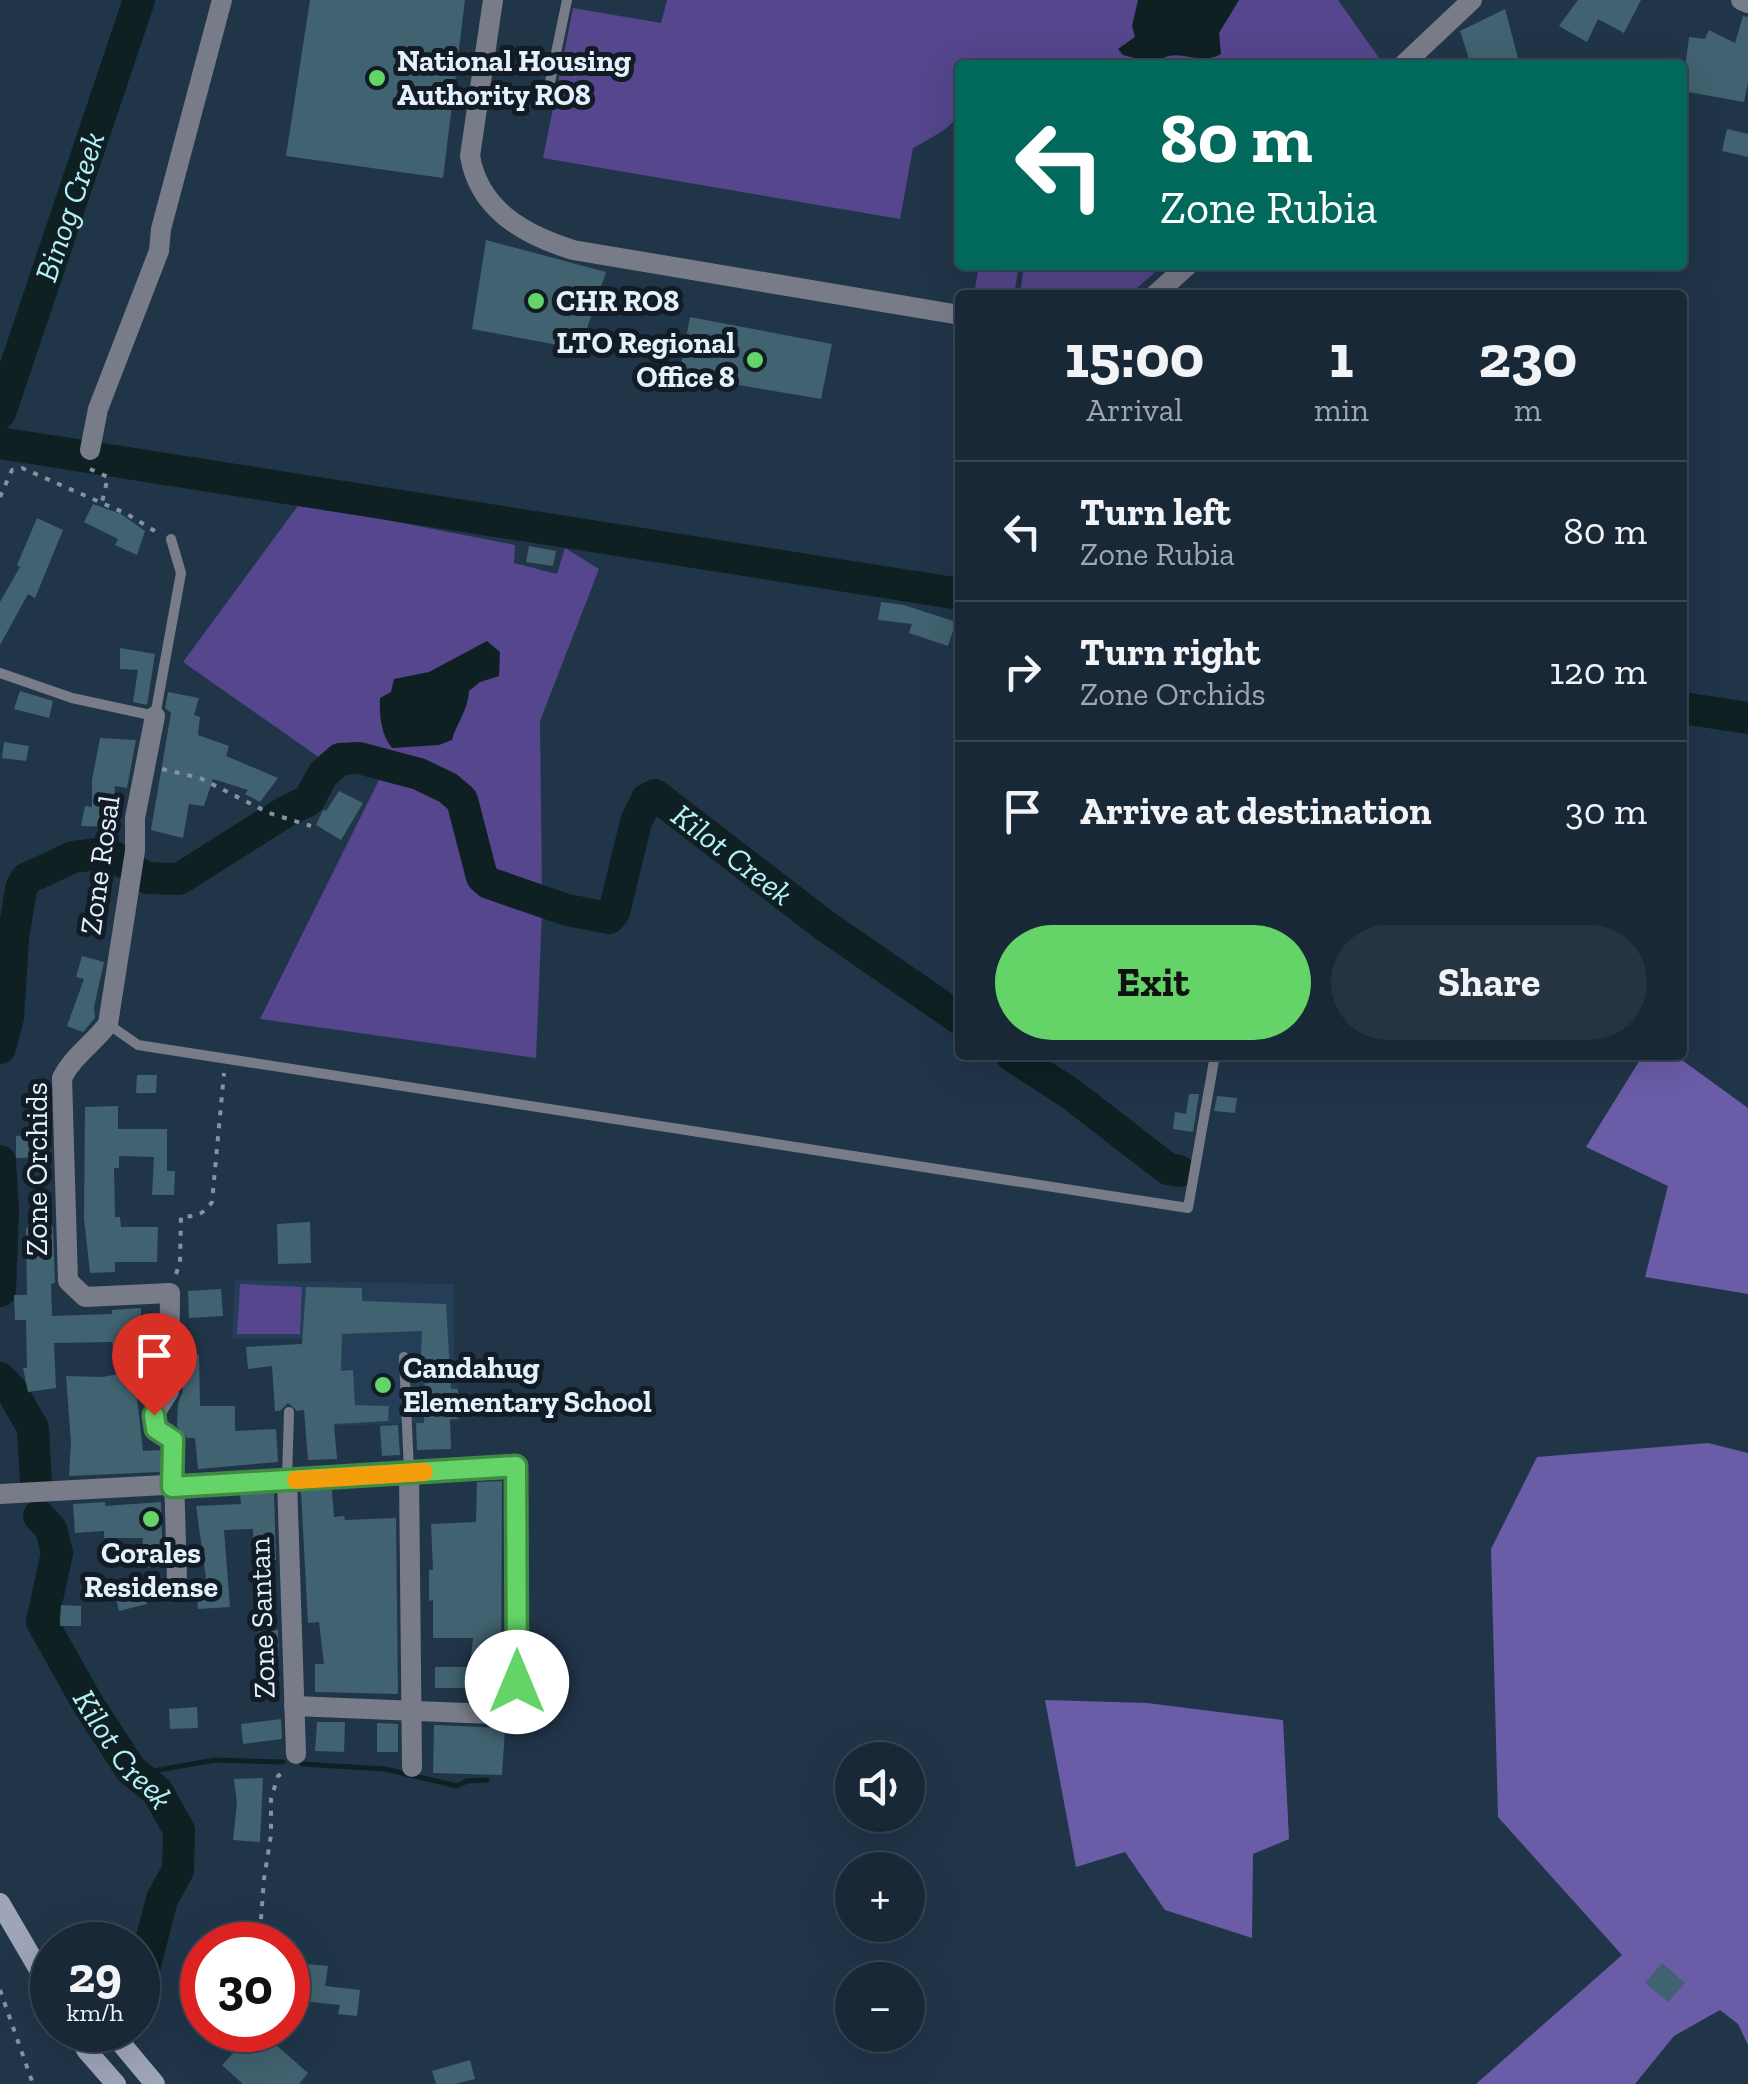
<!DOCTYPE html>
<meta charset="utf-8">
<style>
:root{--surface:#192837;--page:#263442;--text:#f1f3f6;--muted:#9fa6ad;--line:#374452;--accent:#64d468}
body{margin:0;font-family:"Zilla Slab",serif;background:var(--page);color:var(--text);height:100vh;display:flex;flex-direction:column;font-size:38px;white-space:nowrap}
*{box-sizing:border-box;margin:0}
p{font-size:32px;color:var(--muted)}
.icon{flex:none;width:55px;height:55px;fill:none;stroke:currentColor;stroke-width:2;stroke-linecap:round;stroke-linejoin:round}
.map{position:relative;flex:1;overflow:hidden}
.drawer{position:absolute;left:955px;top:290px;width:732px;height:770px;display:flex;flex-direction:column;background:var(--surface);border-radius:10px;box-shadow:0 10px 40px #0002,0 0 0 2px var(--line)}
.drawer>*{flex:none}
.hud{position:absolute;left:955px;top:60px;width:732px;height:210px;border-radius:10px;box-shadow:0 10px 40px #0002,0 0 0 2px var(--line);background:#00695c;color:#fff;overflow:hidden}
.controls{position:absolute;left:835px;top:1742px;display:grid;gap:20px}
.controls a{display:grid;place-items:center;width:90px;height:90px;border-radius:50%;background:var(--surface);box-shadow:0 10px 40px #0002,0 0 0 2px var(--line);font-size:50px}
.speed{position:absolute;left:30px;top:1922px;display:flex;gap:20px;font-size:50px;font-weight:700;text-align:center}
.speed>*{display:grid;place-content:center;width:130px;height:130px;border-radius:50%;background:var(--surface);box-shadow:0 10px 40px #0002,0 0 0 2px var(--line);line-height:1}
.speed small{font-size:25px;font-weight:400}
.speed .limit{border:15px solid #d22;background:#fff;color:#111}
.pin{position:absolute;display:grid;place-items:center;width:85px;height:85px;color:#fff;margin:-102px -42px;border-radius:50% 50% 50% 0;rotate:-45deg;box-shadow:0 0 10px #0007}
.pin .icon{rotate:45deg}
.me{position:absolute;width:110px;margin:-55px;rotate:0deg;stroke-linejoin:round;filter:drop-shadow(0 0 8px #0008)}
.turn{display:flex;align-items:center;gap:35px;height:210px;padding:0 40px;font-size:45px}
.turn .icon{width:130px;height:130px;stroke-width:2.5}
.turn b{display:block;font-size:70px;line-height:85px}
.eta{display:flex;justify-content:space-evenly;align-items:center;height:170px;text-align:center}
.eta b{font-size:60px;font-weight:700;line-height:70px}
.primary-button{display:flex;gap:20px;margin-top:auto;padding:20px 40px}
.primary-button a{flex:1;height:115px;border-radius:60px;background:var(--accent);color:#111;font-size:40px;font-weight:700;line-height:115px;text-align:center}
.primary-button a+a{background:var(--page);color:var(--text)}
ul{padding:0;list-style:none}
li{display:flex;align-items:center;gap:30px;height:140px;padding:0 40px;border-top:2px solid var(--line)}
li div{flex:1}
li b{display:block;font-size:38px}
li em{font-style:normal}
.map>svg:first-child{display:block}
</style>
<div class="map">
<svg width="1748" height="2084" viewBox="0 0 1748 2084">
<rect width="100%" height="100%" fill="#213549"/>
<polygon fill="#243e57" points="235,1280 454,1284 454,1349 460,1421 312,1427 307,1339 232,1339"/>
<g fill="#55468d">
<path d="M667,0H1338L1384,65H960C960,122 964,120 913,148L900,219L543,158L573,8L661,23Z"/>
<polygon points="979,265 1019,265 1014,295 974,295"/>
<polygon points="1024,265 1163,265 1129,295 1020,295"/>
<path d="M300,503L515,545L514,563L557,574L565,548L599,569L540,721L542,888L495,872L469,790C442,763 374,748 336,745L320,758L183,662Z"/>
<polygon points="382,774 416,785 454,804 472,883 483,893 542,912 536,1058 260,1019"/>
<polygon points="240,1284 302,1287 300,1334 237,1334"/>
</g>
<g fill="#6b5ca8">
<polygon points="1643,1055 1675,1055 1748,1108 1748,1294 1645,1277 1668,1186 1586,1147"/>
<polygon points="1708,1443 1748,1453 1748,2045 1738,2024 1720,2010 1674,2036 1635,2084 1476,2084 1622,1955 1498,1817 1491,1549 1537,1457"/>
<polygon points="1045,1700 1147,1703 1283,1720 1289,1839 1253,1854 1252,1938 1165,1910 1125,1852 1076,1867"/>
</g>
<g fill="#0e2022">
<path d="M1138,0H1239L1219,33L1221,54C1201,65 1185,52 1169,56C1158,59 1157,65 1144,65L1143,60L1123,55L1118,49L1135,37L1132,26Z"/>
<path d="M487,641L500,652L499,676L480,682L469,691C468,711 456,724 452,740L439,745L392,748C381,735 379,714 380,698L391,692L394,679L429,672Z"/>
</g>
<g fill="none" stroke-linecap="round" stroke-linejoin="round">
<g stroke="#0e2022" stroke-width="5">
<polyline points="302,1764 385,1769 457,1786 467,1781 487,1780"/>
<polyline points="136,1774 215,1760 283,1762"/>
</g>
<g stroke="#0e2022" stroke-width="32">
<path id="s1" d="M0,413L139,0"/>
<polyline points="0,443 960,594"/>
<polyline points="1682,708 1748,718"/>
<path id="s2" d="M138,873L148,878L179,879L285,812L309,800L323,774L340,759L359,758L419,774L448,788L462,800L482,877L489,883L567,910L609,918L614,912L636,822L647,799L655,795L824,925L960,1019"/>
<polyline points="0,1048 8,1018 13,938 21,889 26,879 73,857 106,853 123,862"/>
<polyline points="1011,1055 1071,1094 1168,1169 1179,1171"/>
<polyline points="0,1161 3,1210 0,1291"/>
<polyline points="0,1378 11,1390 33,1428 36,1485"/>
<path id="s3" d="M39,1516L51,1529L57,1553L42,1622L88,1704L131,1770L157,1791L179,1830L178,1870L162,1899L138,1992"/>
</g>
</g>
<g fill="#416270">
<polygon points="310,0 465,0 443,178 286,156"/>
<polygon points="1578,0 1641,0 1624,33 1598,19 1587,42 1559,26"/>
<polygon points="1505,9 1518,58 1504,60 1506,65 1471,65 1460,31"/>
<polygon points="1743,16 1748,17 1748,82 1744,102 1682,91 1689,37 1705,39 1709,30 1735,43"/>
<polygon points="1727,129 1748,134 1748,157 1722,151"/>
<polygon points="486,240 606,272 580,349 472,329"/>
<polygon points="690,317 832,344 821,399 679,375"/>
<polygon points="93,504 121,514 145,531 137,555 115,545 118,539 84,522"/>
<polygon points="37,518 63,530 35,598 28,594 0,645 0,602 20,567 17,565"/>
<polygon points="529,546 556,551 553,566 526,562"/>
<polygon points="881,602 904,605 956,622 948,646 909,633 912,624 878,620"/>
<polygon points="120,648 155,654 147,705 133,702 138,670 120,669"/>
<polygon points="20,691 53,701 49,718 14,709"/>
<polygon points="168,692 199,698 194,715 200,717 198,735 229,746 226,756 278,778 260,802 245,794 248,790 213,779 204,806 189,804 183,838 151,830 171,713 165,708"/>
<polygon points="100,738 136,740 127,788 115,786 112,827 81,826 85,806 92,807 92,780"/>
<polygon points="4,742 29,746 26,761 2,758"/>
<polygon points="339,791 363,803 341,840 316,825 323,810 326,811"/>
<polygon points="82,956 104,962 94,1007 95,1018 83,1032 67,1026 84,979 76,977"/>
<polygon points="137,1075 157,1075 156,1093 136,1093"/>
<polygon points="1189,1094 1199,1094 1193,1132 1173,1129 1175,1112 1186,1114"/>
<polygon points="1217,1096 1237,1098 1235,1113 1214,1111"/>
<polygon points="49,1103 51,1157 16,1158 16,1136 31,1135 29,1104"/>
<polygon points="118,1106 118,1129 167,1129 167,1171 175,1171 174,1195 152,1195 154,1157 119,1156 119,1168 114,1168 115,1217 120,1217 121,1227 158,1227 157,1262 115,1262 115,1272 90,1273 84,1218 85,1107"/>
<polygon points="310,1222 311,1263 278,1264 277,1224"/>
<polygon points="53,1227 55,1283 51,1284 52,1316 112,1314 112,1310 141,1308 141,1323 156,1323 155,1371 130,1371 130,1345 112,1345 112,1342 54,1343 56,1388 28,1392 23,1368 27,1368 26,1320 15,1320 14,1295 27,1295 26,1228"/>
<polygon points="306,1287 362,1288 362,1301 446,1304 451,1389 458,1389 457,1419 450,1419 451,1449 417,1450 416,1423 424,1423 425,1379 420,1379 422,1331 342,1334 341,1371 353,1370 355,1405 389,1406 388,1421 334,1424 337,1459 308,1460 304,1410 297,1411 288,1403 280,1411 275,1411 272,1366 248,1369 246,1347 302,1344"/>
<polygon points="221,1289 223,1316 189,1318 188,1291"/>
<polygon points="183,1354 199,1355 200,1406 235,1406 235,1431 276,1429 278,1462 198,1469 195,1438 187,1438 177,1426 178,1403 183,1391"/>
<polygon points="134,1371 143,1451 160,1450 160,1472 69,1476 71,1443 66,1376 103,1377"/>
<polygon points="398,1425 400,1455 382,1456 380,1426"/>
<polygon points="502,1481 501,1701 471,1699 472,1688 435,1688 435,1667 470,1667 473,1638 433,1638 433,1600 429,1601 429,1570 433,1570 431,1524 476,1522 477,1482"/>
<polygon points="332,1490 334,1517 344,1516 345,1520 396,1518 398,1694 315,1692 315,1664 324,1664 319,1622 308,1623 301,1491"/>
<polygon points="274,1493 276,1560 254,1560 253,1529 224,1530 230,1607 198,1609 196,1586 207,1585 196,1506 241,1504 240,1495"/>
<polygon points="105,1502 105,1506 161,1502 163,1568 141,1567 143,1538 104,1538 104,1531 75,1533 73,1504"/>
<polygon points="143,1587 147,1604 119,1611 115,1593"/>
<polygon points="61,1605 81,1606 81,1626 60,1626"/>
<polygon points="278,1630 279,1656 259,1657 258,1631"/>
<polygon points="197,1707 198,1728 170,1729 169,1709"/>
<polygon points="281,1719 282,1739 243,1744 241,1724"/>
<polygon points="317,1722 345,1722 344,1752 315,1751"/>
<polygon points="377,1723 398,1724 398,1752 377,1752"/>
<polygon points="434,1725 505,1728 502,1775 433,1773"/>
<polygon points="263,1778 260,1842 233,1840 237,1803 234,1779"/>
<polygon points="1662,1963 1685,1983 1668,2002 1645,1983"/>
<polygon points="307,1964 328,1966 325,1986 360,1990 357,2016 338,2014 340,2005 302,2001"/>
<polygon points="255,2030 259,2030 308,2073 299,2084 243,2084 222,2065"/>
<polygon points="470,2060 475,2079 455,2084 436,2084 432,2071"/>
</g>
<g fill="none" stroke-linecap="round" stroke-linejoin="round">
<g stroke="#8393a4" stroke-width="4" stroke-dasharray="5 8" stroke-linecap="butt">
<polyline points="90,469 108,477 102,502"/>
<polyline points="0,497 12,470 22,468 127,514 158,533"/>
<polyline points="162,769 200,778 269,813 311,826"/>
<path d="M176,1274L180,1263L181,1216C196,1217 203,1215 212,1202L224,1073"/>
<polyline points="259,1945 264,1879 271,1835 271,1799 278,1776 286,1771"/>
<polyline points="0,1990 33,2084"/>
<polyline points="288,2002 299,2010"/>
</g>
<g stroke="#787c89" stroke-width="10">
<polyline points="550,82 567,0"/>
<polyline points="0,673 72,698 155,716 181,573 171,539"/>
<polyline points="108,1024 138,1045 1188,1208 1215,1055"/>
<polyline points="404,1357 409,1471"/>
<polyline points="287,1479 289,1412"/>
</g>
<g stroke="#787c89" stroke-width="20">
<polyline points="90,450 98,409 159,251 161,229 222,0"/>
<path d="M155,716L135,818V851L108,1024C93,1044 73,1056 62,1078L68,1281L85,1297L170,1293L169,1391L154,1415L156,1429L173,1440L177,1580"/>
<polyline points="409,1473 412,1767"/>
<polyline points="287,1480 296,1754"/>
<polyline points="0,1494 516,1466 517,1715 294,1706"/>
</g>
<g stroke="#787c89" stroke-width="20">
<path d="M493,0L470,156C479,210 525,235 573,250L960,315"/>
<polyline points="1741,0 1748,3"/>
<polyline points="1403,65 1472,0"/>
<polyline points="1155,295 1188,265"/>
</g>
<g stroke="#9ea5b9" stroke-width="20">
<polyline points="0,1903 52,1992"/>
<polyline points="75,2030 87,2051 116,2084"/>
<polyline points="110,2030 155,2084"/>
</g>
</g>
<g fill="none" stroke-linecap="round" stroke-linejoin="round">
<g stroke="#418a44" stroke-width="25">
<polyline id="route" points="154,1415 156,1429 173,1440 172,1487 516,1466 517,1682"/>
</g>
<use href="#route" stroke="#64d468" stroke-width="18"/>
<polyline stroke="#f59e0b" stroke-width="18" points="296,1480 424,1472"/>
</g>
<g fill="#64d468" stroke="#131c25" stroke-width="4">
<circle cx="377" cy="78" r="10"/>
<circle cx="536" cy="301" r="10"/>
<circle cx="755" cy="360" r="10"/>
<circle cx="383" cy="1385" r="10"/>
<circle cx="151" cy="1519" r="10"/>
</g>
<g text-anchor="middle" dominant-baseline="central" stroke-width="10" stroke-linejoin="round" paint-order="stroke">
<g font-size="30" font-weight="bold" fill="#e3f0fd" stroke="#131c25" text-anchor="start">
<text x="397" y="61">National Housing<tspan x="397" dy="34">Authority RO8</tspan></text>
<text x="556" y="301">CHR RO8</text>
<text x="735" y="343" text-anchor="end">LTO Regional<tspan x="735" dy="34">Office 8</tspan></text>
<text x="403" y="1368">Candahug<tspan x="403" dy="34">Elementary School</tspan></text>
<text x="151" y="1553" text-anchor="middle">Corales<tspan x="151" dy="34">Residense</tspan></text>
</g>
<g font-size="30" fill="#e3f0fd" stroke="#131c25">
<text transform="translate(100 865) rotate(-82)">Zone Rosal</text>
<text transform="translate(37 1169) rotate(-90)">Zone Orchids</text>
<text transform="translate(262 1618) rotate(-92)">Zone Santan</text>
</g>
<g font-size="32" font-style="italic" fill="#b7f0f9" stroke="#131c25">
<text stroke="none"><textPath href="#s1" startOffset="218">Binog Creek</textPath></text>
<text stroke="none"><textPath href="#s2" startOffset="825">Kilot Creek</textPath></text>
<text stroke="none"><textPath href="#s3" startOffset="265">Kilot Creek</textPath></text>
</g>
</g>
</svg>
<div class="controls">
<a><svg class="icon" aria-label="sound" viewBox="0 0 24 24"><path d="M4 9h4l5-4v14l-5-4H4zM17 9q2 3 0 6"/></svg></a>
<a>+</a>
<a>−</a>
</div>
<div class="speed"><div>29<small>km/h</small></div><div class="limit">30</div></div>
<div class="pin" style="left:154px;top:1415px;background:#d93025"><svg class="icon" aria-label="arrive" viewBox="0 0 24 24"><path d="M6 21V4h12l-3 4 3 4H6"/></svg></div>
<svg class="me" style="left:517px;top:1682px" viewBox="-20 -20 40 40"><circle r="19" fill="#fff"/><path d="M0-13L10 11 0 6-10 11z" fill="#64d468"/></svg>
<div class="hud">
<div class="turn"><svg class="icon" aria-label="left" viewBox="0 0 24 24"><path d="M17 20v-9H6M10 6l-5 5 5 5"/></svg><div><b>80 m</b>Zone Rubia</div></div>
</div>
<section class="drawer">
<div class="eta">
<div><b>15:00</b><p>Arrival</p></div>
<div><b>1</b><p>min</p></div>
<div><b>230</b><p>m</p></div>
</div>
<ul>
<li><svg class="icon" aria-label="left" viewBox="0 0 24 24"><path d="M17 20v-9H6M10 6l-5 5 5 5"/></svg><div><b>Turn left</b><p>Zone Rubia</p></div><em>80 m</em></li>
<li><svg class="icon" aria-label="right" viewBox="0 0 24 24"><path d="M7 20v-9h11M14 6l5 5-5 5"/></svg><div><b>Turn right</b><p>Zone Orchids</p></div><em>120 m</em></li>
<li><svg class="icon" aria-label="arrive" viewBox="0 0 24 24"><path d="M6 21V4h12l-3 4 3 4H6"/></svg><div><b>Arrive at destination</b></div><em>30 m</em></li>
</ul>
<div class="primary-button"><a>Exit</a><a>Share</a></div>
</section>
</div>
